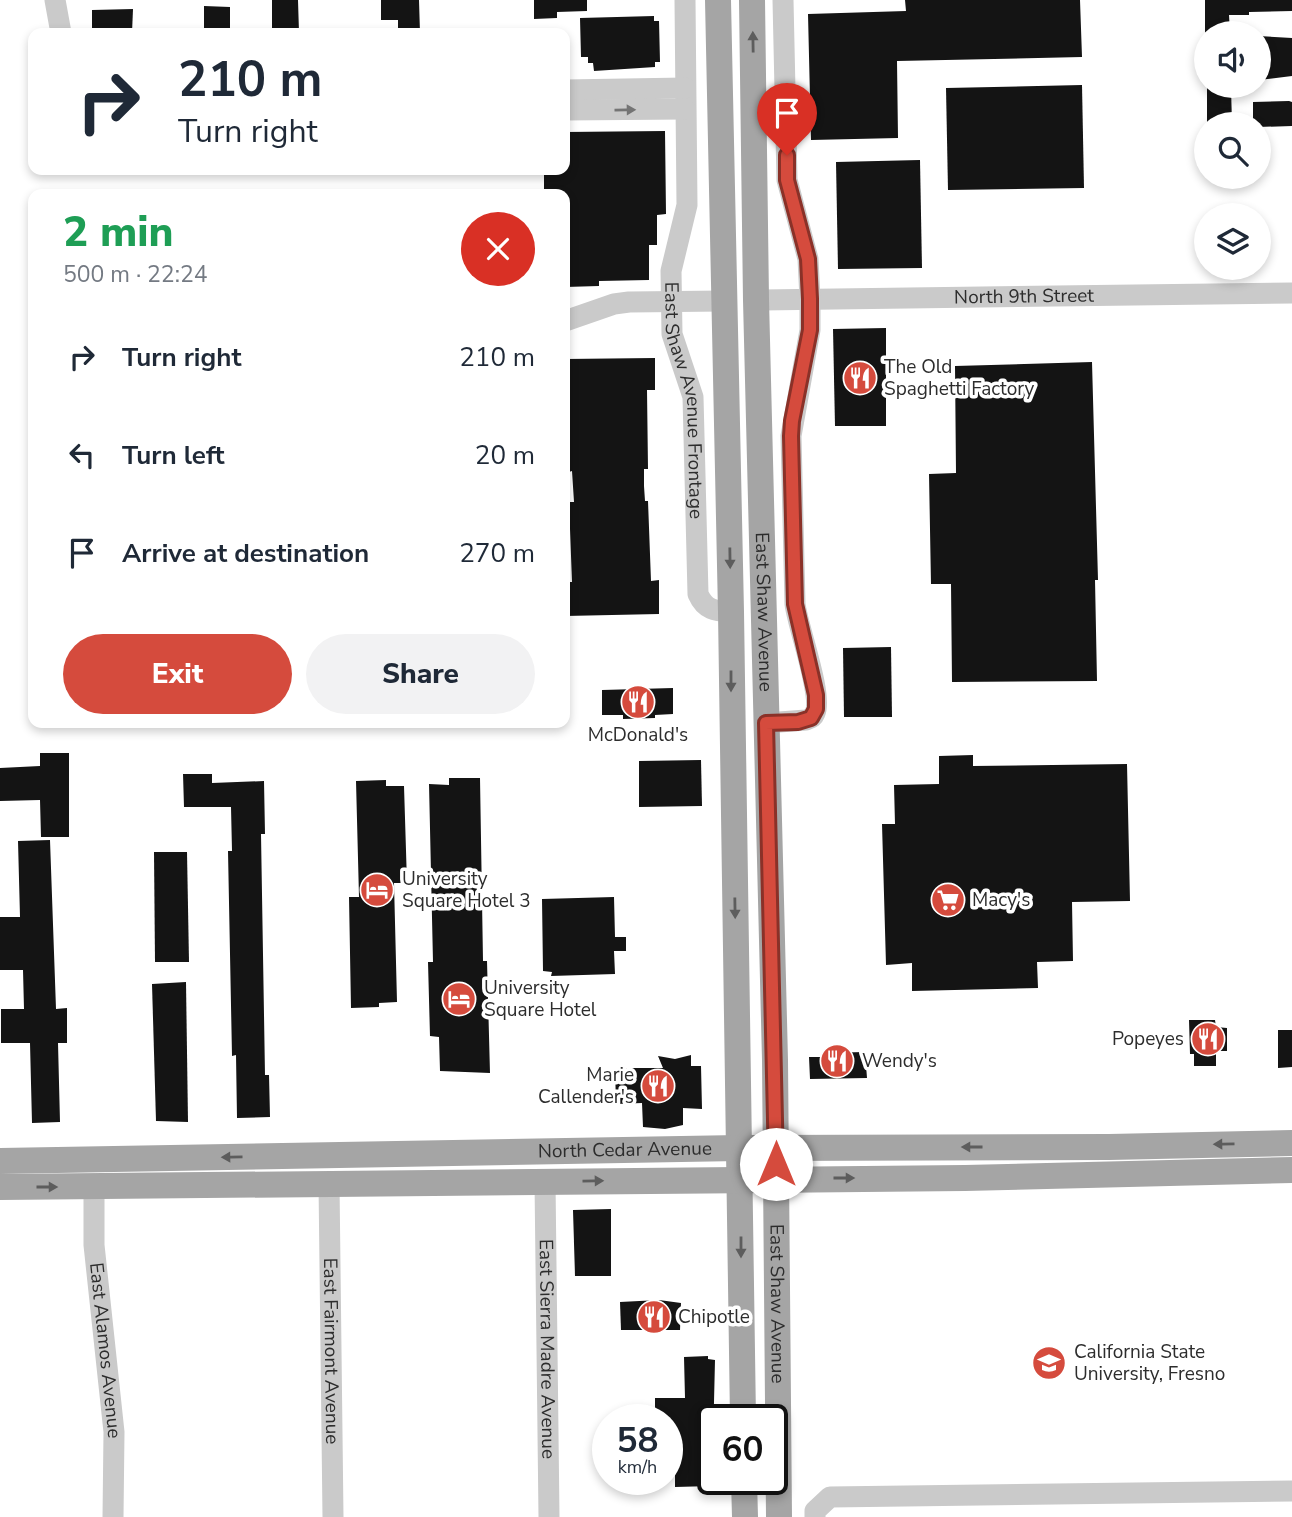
<!DOCTYPE html>
<meta charset="utf-8">
<style>
:root{--surface:#fff;--page:#f2f2f3;--text:#1f2937;--muted:#747a83;--accent:#d54b3d}
body{margin:0;font-family:"Nunito Sans",sans-serif;background:var(--page);color:var(--text);height:100vh;display:flex;flex-direction:column;font-size:26px;white-space:nowrap}
*{box-sizing:border-box;margin:0}
p{font-size:23px;color:var(--muted)}
.icon{flex:none;width:38px;height:38px;fill:none;stroke:currentColor;stroke-width:2;stroke-linecap:round;stroke-linejoin:round}
.map{position:relative;flex:1;overflow:hidden}
.panel{position:absolute;left:28px;top:189px;width:542px;height:539px;display:flex;flex-direction:column;background:var(--surface);border-radius:14px;box-shadow:0 4px 10px #0003}
.panel>*{flex:none}
.top-card{position:absolute;left:28px;top:28px;width:542px;height:147px;border-radius:14px;box-shadow:0 4px 10px #0003;background:#fff;color:var(--text);overflow:hidden}
.fabs{position:absolute;left:1194px;top:21px;display:grid;gap:14px}
.fabs a{display:grid;place-items:center;width:77px;height:77px;border-radius:50%;background:var(--surface);box-shadow:0 4px 10px #0003;font-size:35px}
.speed{position:absolute;left:592px;top:1404px;display:flex;gap:14px;font-size:35px;font-weight:700;text-align:center}
.speed>*{display:grid;place-content:center;width:91px;height:91px;border-radius:50%;background:var(--surface);box-shadow:0 4px 10px #0003;line-height:1}
.speed small{font-size:18px;font-weight:400}
.speed .limit{border:4px solid #111;border-radius:10px;background:#fff;color:#111}
.pin{position:absolute;display:grid;place-items:center;width:60px;height:60px;color:#fff;margin:-72px -30px;border-radius:50% 50% 50% 0;rotate:-45deg;box-shadow:0 0 7px #0007}
.pin .icon{rotate:45deg}
.me{position:absolute;width:77px;margin:-38px;rotate:0deg;stroke-linejoin:round;filter:drop-shadow(0 0 5px #0008)}
.turn{display:flex;align-items:center;gap:24px;height:147px;padding:0 35px;font-size:32px}
.turn .icon{width:91px;height:91px;stroke-width:2.5}
.turn b{display:block;font-size:49px;line-height:60px}
.round{display:grid;place-items:center;flex:none;width:74px;height:74px;border-radius:37px;background:var(--page)}
.head{display:flex;align-items:center;justify-content:space-between;height:119px;padding:0 35px}
h1{font-size:42px;font-weight:800;line-height:52px;color:#1e9e55}
.cta{display:flex;gap:14px;margin-top:auto;padding:14px 35px}
.cta a{flex:1;height:80px;border-radius:42px;background:var(--accent);color:#fff;font-size:28px;font-weight:800;line-height:80px;text-align:center}
.cta a+a{background:var(--page);color:var(--text)}
ul{padding:0;list-style:none}
li{display:flex;align-items:center;gap:21px;height:98px;padding:0 35px}
li div{flex:1}
li b{display:block;font-size:26px}
li em{font-style:normal}
.map>svg:first-child{display:block}
</style>
<div class="map">
<svg width="1292" height="1517" viewBox="0 0 1292 1517">
<rect width="100%" height="100%" fill="#fff"/>
<g fill="#141414">
<polygon points="272,0 298,0 299,33 272,32"/>
<polygon points="381,0 419,0 420,33 398,33 398,20 381,20"/>
<polygon points="534,0 587,0 587,11 557,12 557,18 534,19"/>
<polygon points="905,0 1080,0 1082,57 897,61 898,138 811,140 808,14 906,11"/>
<polygon points="1205,0 1292,0 1292,11 1249,12 1249,15 1229,15 1230,33 1205,33"/>
<polygon points="204,6 230,7 230,33 204,33"/>
<polygon points="133,9 132,33 94,33 92,31 92,10"/>
<polygon points="654,16 654,21 659,21 660,62 655,62 655,67 594,71 593,63 588,63 588,57 581,57 580,18"/>
<polygon points="1258,36 1292,38 1292,76 1259,80"/>
<polygon points="1082,85 1084,188 948,190 946,88"/>
<polygon points="1231,87 1232,124 1207,124 1207,88"/>
<polygon points="1289,101 1292,102 1292,126 1258,127 1258,124 1253,124 1253,102"/>
<polygon points="665,131 666,214 657,215 657,245 649,245 649,280 599,281 599,286 565,287 565,194 544,194 544,170 565,170 565,132"/>
<polygon points="920,160 922,268 838,269 836,162"/>
<polygon points="886,328 886,426 835,426 833,329"/>
<polygon points="655,358 655,390 647,390 648,469 644,469 644,486 645,501 648,501 651,581 659,580 659,614 565,616 565,582 572,582 569,502 574,502 572,471 569,472 565,359"/>
<polygon points="1092,362 1098,580 1095,580 1097,681 952,682 951,584 931,584 929,474 956,473 955,366"/>
<polygon points="891,647 892,717 844,717 843,648"/>
<polygon points="673,688 673,714 655,715 655,718 623,719 623,715 602,715 602,690"/>
<polygon points="40,753 69,753 69,837 41,837 40,800 0,801 0,768 40,766"/>
<polygon points="973,755 973,766 1127,764 1130,901 1072,902 1073,961 1037,962 1038,988 912,991 912,963 886,965 882,824 895,824 894,785 939,784 939,756"/>
<polygon points="701,760 702,806 639,807 639,761"/>
<polygon points="183,774 212,774 212,783 264,781 265,834 261,834 265,1075 269,1075 270,1117 237,1118 236,1055 232,1056 228,851 232,851 231,807 184,807"/>
<polygon points="449,778 480,778 483,961 487,961 490,1073 440,1071 439,1037 430,1036 428,962 433,962 429,784 449,785"/>
<polygon points="386,780 386,786 404,786 407,883 394,883 397,1002 379,1003 379,1007 351,1008 349,897 359,897 356,781"/>
<polygon points="50,840 56,1009 67,1008 67,1043 58,1043 60,1122 32,1123 30,1043 1,1043 1,1009 24,1009 23,970 0,970 0,917 20,917 18,841"/>
<polygon points="154,852 187,852 189,962 155,962"/>
<polygon points="614,897 615,937 626,937 626,951 614,951 615,974 551,976 552,972 543,971 542,899"/>
<polygon points="186,982 188,1122 156,1121 152,984"/>
<polygon points="1189,1020 1215,1020 1216,1027 1227,1028 1227,1051 1216,1051 1216,1066 1194,1066 1194,1054 1190,1054"/>
<polygon points="1278,1030 1292,1030 1292,1067 1278,1068"/>
<polygon points="865,1052 867,1078 810,1079 809,1057 823,1057 823,1053"/>
<polygon points="691,1055 691,1066 701,1066 702,1109 683,1108 683,1125 665,1129 643,1127 642,1103 616,1104 615,1068 663,1068 658,1056 675,1059"/>
<polygon points="611,1209 611,1276 575,1276 573,1210"/>
<polygon points="659,1300 681,1303 680,1330 621,1330 620,1302"/>
<polygon points="708,1356 708,1359 715,1360 712,1486 675,1487 675,1451 667,1451 667,1419 655,1419 655,1398 685,1398 684,1357"/>
</g>
<g fill="none" stroke-linecap="round" stroke-linejoin="round">
<g stroke="#cacaca" stroke-width="21">
<polyline points="55,0 61,33"/>
<path id="s1" d="M685,0L687,205L671,271L672,334L693,397L698,594C705,610 715,611 731,612"/>
<polyline points="565,90 685,88"/>
<polyline points="565,110 685,109"/>
<path id="s2" d="M756,300L1292,293"/>
<polyline points="565,321 614,304 629,302 724,301"/>
<path d="M766,723L806,720C811,718 813,718 815,713C823,695 798,628 795,604L791,436L810,330V299L808,259L787,180L783,0"/>
<path id="s3" d="M545,1181L549,1517"/>
<path id="s4" d="M329,1183L333,1517"/>
<path id="s5" d="M94,1187V1245L114,1432L113,1517"/>
<polyline points="815,1517 815,1511 830,1497 1292,1491"/>
</g>
<g stroke="#a5a5a5" stroke-width="26">
<polyline points="718,0 731,612 743,1419"/>
<path id="s6" d="M752,0L756,300L775,1060L779,1517"/>
<path id="s7" d="M0,1161L739,1148L1109,1147L1292,1143"/>
<polyline points="0,1187 965,1178 1292,1170"/>
<polyline points="744,1479 745,1517"/>
</g>
</g>
<defs><path id="oneway-solid" d="M-6-.8H1V-3.2L6.5 0L1 3.2V.8H-6Z" transform="scale(1.75)"/></defs>
<g fill="#5d5d5d">
<use href="#oneway-solid" transform="translate(753 42) rotate(-91)"/>
<use href="#oneway-solid" transform="translate(730 558) rotate(89)"/>
<use href="#oneway-solid" transform="translate(731 681) rotate(90)"/>
<use href="#oneway-solid" transform="translate(735 908) rotate(89)"/>
<use href="#oneway-solid" transform="translate(1224 1144) rotate(179)"/>
<use href="#oneway-solid" transform="translate(972 1147) rotate(180)"/>
<use href="#oneway-solid" transform="translate(232 1157) rotate(179)"/>
<use href="#oneway-solid" transform="translate(844 1178)"/>
<use href="#oneway-solid" transform="translate(593 1181) rotate(-1)"/>
<use href="#oneway-solid" transform="translate(47 1187)"/>
<use href="#oneway-solid" transform="translate(741 1247) rotate(90)"/>
</g>
<use fill="#747474" href="#oneway-solid" transform="translate(625 110) rotate(-1)"/>
<g fill="none" stroke-linecap="round" stroke-linejoin="round">
<g stroke="#8a3128" stroke-width="18">
<polyline id="route" points="776,1164 766,723 798,722 811,718 816,709 816,695 795,604 791,436 792,421 810,330 810,299 808,259 787,180 787,155"/>
</g>
<use href="#route" stroke="#d54b3d" stroke-width="12"/>
</g>
<defs>
<g id="restaurant-disc" transform="scale(1.75)"><circle r="9.5" fill="#d54b3d" stroke="#fff"/><path d="M-5-6h1v4h1v-4h1v4h1v-4h1v5L-1.5 .5V6h-2V.5L-5-1ZM5-6V6H3V1.5H1.5Q1.5-4 5-6Z" fill="#fff"/></g>
<g id="hotel-disc" transform="scale(1.75)"><circle r="9.5" fill="#d54b3d" stroke="#fff"/><path d="M-6-4.5h1.5V1H6V5H4.5V3h-9V5H-6ZM-4 0a1.8 1.8 0 1 1 3.6 0ZM.5 0V-2.5h3Q6-2.5 6 0Z" fill="#fff"/></g>
<g id="supermarket-disc" transform="scale(1.75)"><circle r="9.5" fill="#d54b3d" stroke="#fff"/><path d="M-6-5.5h2.5l.6 2H6L4.5 2H-2.5L-4.4-4H-6ZM-1.5 3.2a1.3 1.3 0 1 0 .1 0ZM3 3.2a1.3 1.3 0 1 0 .1 0Z" fill="#fff"/></g>
<g id="university-disc" transform="scale(1.75)"><circle r="9.5" fill="#d54b3d" stroke="#fff"/><path d="M0-5L7-2L0 1L-7-2ZM-4 1L0 2.5L4 1V4Q0 6-4 4Z" fill="#fff"/></g>
</defs>
<g fill-rule="evenodd">
<use href="#restaurant-disc" x="860" y="378"/>
<use href="#restaurant-disc" x="638" y="702"/>
<use href="#hotel-disc" x="377" y="890"/>
<use href="#supermarket-disc" x="948" y="900"/>
<use href="#hotel-disc" x="459" y="999"/>
<use href="#restaurant-disc" x="1208" y="1039"/>
<use href="#restaurant-disc" x="837" y="1061"/>
<use href="#restaurant-disc" x="658" y="1086"/>
<use href="#restaurant-disc" x="654" y="1317"/>
<use href="#university-disc" x="1049" y="1363"/>
</g>
<g text-anchor="middle" dominant-baseline="central" stroke-width="7" stroke-linejoin="round" paint-order="stroke">
<g font-size="19" fill="#2d2d2d" stroke="#fff">
<text stroke="none"><textPath href="#s2" startOffset="268">North 9th Street</textPath></text>
<text stroke="none"><textPath href="#s1" startOffset="404">East Shaw Avenue Frontage</textPath></text>
<text stroke="none"><textPath href="#s6" startOffset="612">East Shaw Avenue</textPath></text>
<text stroke="none"><textPath href="#s7" startOffset="625">North Cedar Avenue</textPath></text>
<text stroke="none"><textPath href="#s6" startOffset="1304">East Shaw Avenue</textPath></text>
<text stroke="none"><textPath href="#s3" startOffset="168">East Sierra Madre Avenue</textPath></text>
<text stroke="none"><textPath href="#s4" startOffset="168">East Fairmont Avenue</textPath></text>
<text stroke="none"><textPath href="#s5" startOffset="164">East Alamos Avenue</textPath></text>
</g>
<g font-size="19" fill="#2d2d2d" stroke="#fff" text-anchor="start">
<text x="884" y="367">The Old<tspan x="884" dy="22">Spaghetti Factory</tspan></text>
<text x="638" y="735" text-anchor="middle">McDonald's</text>
<text x="402" y="879">University<tspan x="402" dy="22">Square Hotel 3</tspan></text>
<text x="972" y="900">Macy's</text>
<text x="484" y="988">University<tspan x="484" dy="22">Square Hotel</tspan></text>
<text x="1184" y="1039" text-anchor="end">Popeyes</text>
<text x="862" y="1061">Wendy's</text>
<text x="634" y="1075" text-anchor="end">Marie<tspan x="634" dy="22">Callender's</tspan></text>
<text x="678" y="1317">Chipotle</text>
<text x="1074" y="1352">California State<tspan x="1074" dy="22">University, Fresno</tspan></text>
</g>
</g>
</svg>
<div class="fabs">
<a><svg class="icon" aria-label="sound" viewBox="0 0 24 24"><path d="M4 9h4l5-4v14l-5-4H4zM17 9q2 3 0 6"/></svg></a>
<a><svg class="icon" aria-label="search" viewBox="0 0 24 24"><circle cx="10" cy="10" r="6"/><path d="M15 15l6 6"/></svg></a>
<a><svg class="icon" aria-label="layers" viewBox="0 0 24 24"><path d="M12 4l9 5-9 5-9-5zM3 14l9 5 9-5"/></svg></a>
</div>
<div class="speed"><div>58<small>km/h</small></div><div class="limit">60</div></div>
<div class="pin" style="left:787px;top:155px;background:#d93025"><svg class="icon" aria-label="arrive" viewBox="0 0 24 24"><path d="M6 21V4h12l-3 4 3 4H6"/></svg></div>
<svg class="me" style="left:776px;top:1164px" viewBox="-20 -20 40 40"><circle r="19" fill="#fff"/><path d="M0-13L10 11 0 6-10 11z" fill="#d54b3d"/></svg>
<div class="top-card">
<div class="turn"><svg class="icon" aria-label="right" viewBox="0 0 24 24"><path d="M7 20v-9h11M14 6l5 5-5 5"/></svg><div><b>210 m</b>Turn right</div></div>
</div>
<section class="panel">
<div class="head"><div><h1>2 min</h1><p>500 m · 22:24</p></div><a class="round" style="background:#d93025;color:#fff"><svg class="icon" aria-label="close" viewBox="0 0 24 24"><path d="M6 6l12 12M18 6L6 18"/></svg></a></div>
<ul>
<li><svg class="icon" aria-label="right" viewBox="0 0 24 24"><path d="M7 20v-9h11M14 6l5 5-5 5"/></svg><div><b>Turn right</b></div><em>210 m</em></li>
<li><svg class="icon" aria-label="left" viewBox="0 0 24 24"><path d="M17 20v-9H6M10 6l-5 5 5 5"/></svg><div><b>Turn left</b></div><em>20 m</em></li>
<li><svg class="icon" aria-label="arrive" viewBox="0 0 24 24"><path d="M6 21V4h12l-3 4 3 4H6"/></svg><div><b>Arrive at destination</b></div><em>270 m</em></li>
</ul>
<div class="cta"><a>Exit</a><a>Share</a></div>
</section>
</div>
